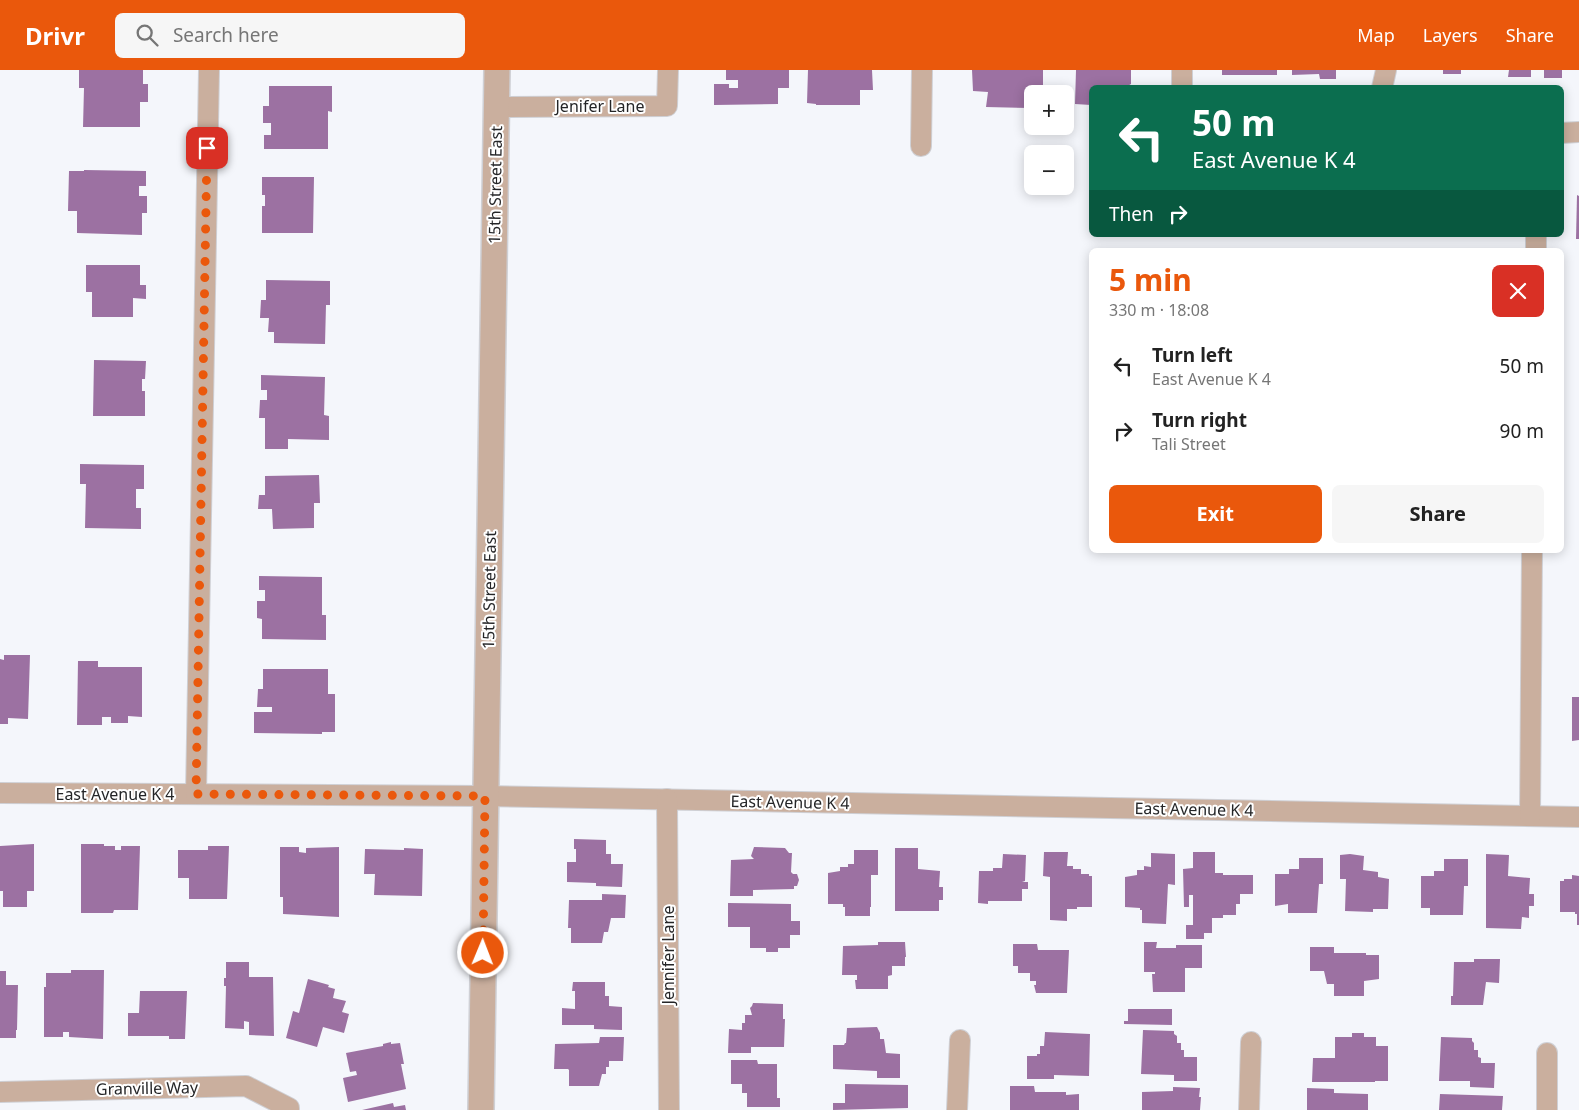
<!DOCTYPE html>
<meta charset="utf-8">
<style>
:root{--surface:#fff;--page:#f6f6f6;--text:#222;--muted:#767676;--accent:#ea580c}
body{margin:0;font-family:"Noto Sans",sans-serif;background:var(--page);color:var(--text);height:100vh;display:flex;flex-direction:column;font-size:19px;white-space:nowrap}
*{box-sizing:border-box;margin:0}
p{font-size:16px;color:var(--muted)}
.icon{flex:none;width:28px;height:28px;fill:none;stroke:currentColor;stroke-width:2;stroke-linecap:round;stroke-linejoin:round}
.map{position:relative;flex:1;overflow:hidden}
.sheet{position:absolute;left:1089px;top:178px;width:475px;height:305px;display:flex;flex-direction:column;background:var(--surface);border-radius:8px;box-shadow:0 2px 12px #0003}
.sheet>*{flex:none}
.hud{position:absolute;left:1089px;top:15px;width:475px;height:152px;border-radius:8px;box-shadow:0 2px 12px #0003;background:#0b6e4f;color:#fff;overflow:hidden}
.controls{position:absolute;left:1024px;top:15px;display:grid;gap:10px}
.controls a{display:grid;place-items:center;width:50px;height:50px;border-radius:8px;background:var(--surface);box-shadow:0 2px 12px #0003;font-size:25px}
.pin{position:absolute;display:grid;place-items:center;width:42px;height:42px;color:#fff;margin:-21px;border-radius:10px;box-shadow:0 2px 8px #0006}
.me{position:absolute;width:55px;margin:-28px;rotate:1deg;stroke-linejoin:round;filter:drop-shadow(0 0 4px #0008)}
.turn{display:flex;align-items:center;gap:18px;height:105px;padding:0 20px;font-size:22px}
.turn .icon{width:65px;height:65px;stroke-width:2.5}
.turn b{display:block;font-size:35px;line-height:42px}
.then{display:flex;align-items:center;height:48px;padding:0 20px;background:#0003;gap:10px;font-size:19px}
.round{display:grid;place-items:center;flex:none;width:52px;height:52px;border-radius:8px;background:var(--page)}
.head{display:flex;align-items:center;justify-content:space-between;height:85px;padding:0 20px}
h1{font-size:30px;font-weight:700;line-height:38px;color:var(--accent)}
.button{display:flex;gap:10px;margin-top:auto;padding:10px 20px}
.button a{flex:1;height:58px;border-radius:8px;background:var(--accent);color:#fff;font-size:20px;font-weight:700;line-height:58px;text-align:center}
.button a+a{background:var(--page);color:var(--text)}
ul{padding:0;list-style:none}
li{display:flex;align-items:center;gap:15px;height:65px;padding:0 20px}
li div{flex:1}
li b{display:block;font-size:19px}
li em{font-style:normal}
header{display:flex;align-items:center;gap:30px;box-sizing:border-box;height:70px;padding:0 25px;background:var(--accent);color:#fff}
header strong{font-size:24px}
nav{display:flex;gap:28px;margin-inline-start:auto;font-size:18px}
.search{width:350px;height:45px;background:var(--page);display:flex;align-items:center;gap:12px;box-sizing:border-box;padding:0 18px;border-radius:8px;color:var(--muted);font-size:19px}
.map>svg:first-child{display:block}
</style>
<header>
<strong>Drivr</strong>
<div class="search"><svg class="icon" aria-label="search" viewBox="0 0 24 24"><circle cx="10" cy="10" r="6"/><path d="M15 15l6 6"/></svg>Search here</div>
<nav><a>Map</a><a>Layers</a><a>Share</a></nav>
</header>
<div class="map">
<svg width="1579" height="1040" viewBox="0 0 1579 1040">
<rect width="100%" height="100%" fill="#f4f6fb"/>
<g fill="#9c71a2">
<polygon points="79,0 143,0 143,14 148,14 148,32 140,32 140,57 83,57 84,18 79,18"/>
<polygon points="726,0 789,0 789,18 778,18 778,34 714,35 714,14 729,14 729,18 738,18 738,10 726,10"/>
<polygon points="808,0 872,0 873,20 860,20 860,35 816,35 816,34 807,33"/>
<polygon points="972,0 1043,0 1043,22 1031,21 1031,38 986,37 988,22 973,21"/>
<polygon points="1076,0 1131,0 1131,14 1124,18 1091,18 1091,35 1075,34"/>
<rect x="1222" y="0" width="55" height="5"/>
<polygon points="1292,0 1336,0 1336,9 1320,9 1319,4 1292,5"/>
<rect x="1443" y="0" width="18" height="4"/>
<polygon points="1509,0 1531,0 1531,7 1508,7"/>
<rect x="1544" y="0" width="18" height="8"/>
<polygon points="269,16 332,16 332,42 328,41 328,79 264,79 264,65 271,65 271,53 263,53 263,36 269,36"/>
<polygon points="84,100 146,101 146,116 139,116 139,126 147,126 147,143 142,143 142,165 77,163 77,141 68,141 69,101 84,101"/>
<polygon points="262,107 314,107 313,163 262,163 262,136 265,136 265,125 262,125"/>
<polygon points="1577,125 1579,126 1579,169 1576,169"/>
<polygon points="86,195 140,195 140,215 146,215 146,229 133,228 133,247 92,247 92,222 86,222"/>
<polygon points="266,210 330,211 330,235 326,235 325,274 274,273 274,262 268,262 269,248 260,248 261,230 266,230"/>
<polygon points="94,290 146,291 145,309 142,309 142,321 145,321 145,346 93,346"/>
<polygon points="261,305 325,307 324,345 329,346 329,370 288,369 288,379 265,379 265,348 259,348 260,330 267,330 267,320 261,320"/>
<polygon points="80,394 144,395 144,419 136,419 136,438 141,438 141,459 85,458 86,414 80,414"/>
<polygon points="319,405 320,433 314,433 314,458 273,459 272,439 258,439 259,425 265,425 265,406"/>
<polygon points="259,506 322,507 322,545 326,545 326,570 262,569 262,549 257,548 257,531 265,531 265,520 259,520"/>
<polygon points="4,585 30,585 28,649 8,648 8,654 0,654 0,589 4,590"/>
<polygon points="78,591 98,591 98,597 142,597 142,647 128,646 128,653 111,653 111,647 102,647 102,655 77,655"/>
<polygon points="263,599 328,599 328,624 335,624 335,662 322,662 322,664 254,663 254,642 272,642 272,637 257,637 258,619 263,619"/>
<polygon points="1572,627 1579,627 1579,670 1572,671"/>
<polygon points="574,769 606,770 606,784 611,784 611,794 623,794 622,817 596,816 596,813 567,812 567,792 576,792 576,779 574,779"/>
<polygon points="34,774 34,821 27,821 27,837 3,837 3,821 0,821 0,776"/>
<polygon points="81,774 104,774 104,776 115,776 115,780 121,780 121,776 140,776 138,840 114,840 113,843 81,843"/>
<polygon points="208,776 229,776 227,829 189,829 189,808 178,808 178,780 208,780"/>
<polygon points="280,777 299,777 299,782 306,783 306,778 339,777 339,847 283,844 283,827 280,827"/>
<polygon points="754,777 785,778 789,783 792,783 791,802 793,804 797,804 799,810 797,816 794,816 794,819 753,820 753,826 730,826 731,790 754,789 751,786"/>
<polygon points="404,778 423,779 422,826 374,825 375,804 364,804 365,779 404,780"/>
<polygon points="895,778 918,778 918,799 940,801 939,817 943,817 943,830 939,830 939,841 895,841"/>
<polygon points="854,780 878,780 878,805 871,805 871,837 870,837 870,846 845,846 845,837 843,837 843,834 828,834 828,803 840,801 840,797 848,797 848,794 854,794"/>
<polygon points="1044,782 1068,782 1067,796 1073,796 1073,799 1081,799 1081,804 1089,804 1089,806 1092,806 1092,837 1077,837 1077,839 1067,839 1067,851 1050,850 1050,807 1043,806"/>
<polygon points="1193,782 1215,782 1215,803 1223,803 1223,805 1253,805 1253,824 1240,824 1240,834 1236,834 1236,845 1223,845 1223,848 1212,848 1212,863 1204,863 1204,869 1186,869 1186,855 1193,855 1193,825 1189,825 1189,837 1184,837 1183,799 1193,798"/>
<polygon points="1151,783 1175,784 1175,815 1168,814 1166,854 1142,853 1142,840 1140,840 1140,838 1125,837 1125,807 1137,805 1137,800 1144,800 1144,796 1151,797"/>
<polygon points="1003,784 1026,785 1025,811 1022,812 1028,812 1028,819 1022,819 1022,831 988,831 988,834 978,833 979,801 993,801 993,798 1002,798"/>
<polygon points="1350,784 1364,786 1363,800 1378,802 1378,807 1389,809 1388,839 1373,839 1373,842 1345,841 1346,809 1340,809 1340,785"/>
<polygon points="1486,784 1509,785 1508,806 1530,808 1529,824 1534,824 1534,836 1529,836 1529,848 1522,847 1521,859 1486,858"/>
<polygon points="1299,788 1323,788 1323,814 1319,814 1317,843 1288,843 1288,834 1275,836 1275,804 1289,804 1289,799 1299,799"/>
<polygon points="1444,789 1468,789 1468,816 1464,816 1463,845 1430,845 1430,838 1421,838 1421,806 1434,806 1434,801 1444,801"/>
<polygon points="1572,805 1579,806 1579,855 1577,855 1577,844 1575,844 1575,842 1560,842 1560,811 1564,811 1564,809 1572,809"/>
<polygon points="602,824 626,825 625,848 611,848 608,862 604,862 602,873 571,873 571,858 568,858 569,830 602,830"/>
<polygon points="728,833 791,834 791,851 800,851 800,865 790,865 790,878 778,878 778,882 766,882 766,878 750,878 750,857 728,857"/>
<polygon points="878,872 905,872 906,887 905,887 905,896 892,896 892,905 888,906 888,919 856,919 855,910 857,910 857,905 842,905 843,876 878,875"/>
<polygon points="1144,872 1157,872 1156,878 1176,878 1176,875 1202,875 1202,898 1185,898 1185,922 1153,922 1152,904 1155,904 1155,902 1144,902"/>
<polygon points="1013,874 1037,874 1038,880 1069,880 1067,923 1036,923 1034,915 1036,915 1036,911 1030,911 1030,903 1018,903 1018,896 1013,896"/>
<polygon points="1310,877 1334,877 1334,883 1366,883 1366,885 1379,885 1379,909 1364,911 1364,926 1334,926 1334,914 1327,914 1324,901 1310,901"/>
<polygon points="1474,889 1500,889 1499,913 1486,912 1483,935 1451,935 1451,926 1453,926 1454,892 1474,892"/>
<polygon points="226,892 249,892 249,907 273,907 274,966 249,965 249,952 244,951 244,959 225,958 226,916 224,916 224,908 226,908"/>
<polygon points="71,900 104,900 103,969 69,967 69,962 63,962 63,967 44,967 44,917 46,917 46,903 71,903"/>
<polygon points="0,901 6,901 6,915 18,915 17,960 16,960 16,968 0,968"/>
<polygon points="308,909 329,915 328,917 335,919 333,928 346,931 342,942 349,944 344,963 323,957 317,977 286,968 293,941 299,943"/>
<polygon points="573,912 605,912 605,926 609,926 609,936 622,937 622,960 594,959 594,955 562,955 562,938 575,939 575,921 572,921"/>
<polygon points="140,921 187,921 185,969 169,969 169,966 128,966 128,943 139,943"/>
<polygon points="753,933 783,934 783,949 785,949 784,977 751,977 751,983 728,983 729,959 742,960 742,953 745,953 745,945 752,945 750,938 752,936"/>
<polygon points="1128,939 1172,939 1172,955 1124,954 1124,951 1128,951"/>
<polygon points="877,957 880,963 880,969 884,969 886,983 900,984 900,1008 877,1008 877,1001 833,999 833,975 844,975 845,973 846,973 847,958"/>
<polygon points="1143,960 1174,961 1174,964 1177,966 1177,973 1181,973 1181,980 1184,980 1184,987 1197,987 1197,1011 1174,1011 1174,1005 1141,1004"/>
<polygon points="1045,962 1090,964 1089,1006 1054,1005 1054,1009 1027,1009 1027,986 1037,986 1037,984 1040,984 1040,976 1044,976"/>
<polygon points="1352,963 1364,963 1364,967 1376,967 1376,976 1388,976 1388,1011 1375,1011 1375,1012 1312,1012 1313,988 1335,988 1335,967 1352,967"/>
<polygon points="600,967 624,967 623,991 609,991 609,997 606,997 606,1004 602,1004 599,1016 569,1016 569,1000 568,999 554,999 555,974 599,973"/>
<polygon points="1441,967 1472,968 1472,971 1474,973 1474,980 1478,980 1478,987 1481,988 1481,993 1495,993 1494,1018 1470,1017 1470,1011 1439,1011"/>
<polygon points="391,972 391,974 400,973 404,994 401,994 406,1019 348,1032 343,1008 357,1005 356,1001 350,1002 346,983 383,976 383,974"/>
<polygon points="731,990 757,990 758,994 777,994 777,1028 780,1028 780,1037 747,1037 747,1023 742,1023 742,1014 731,1014"/>
<polygon points="845,1014 908,1015 908,1038 833,1040 833,1033 845,1033"/>
<polygon points="1010,1016 1034,1016 1035,1022 1066,1022 1066,1025 1079,1024 1079,1040 1010,1040"/>
<polygon points="1173,1017 1200,1018 1199,1027 1201,1027 1200,1040 1142,1040 1142,1022 1173,1021"/>
<polygon points="1307,1018 1334,1019 1334,1023 1368,1024 1368,1040 1307,1040"/>
<polygon points="1440,1024 1503,1026 1502,1040 1439,1040"/>
<polygon points="393,1033 394,1037 405,1035 406,1040 362,1040"/>
</g>
<g fill="none" stroke-linecap="round" stroke-linejoin="round">
<g stroke="#cfd0d5" stroke-width="22">
<g id="minor">
<polyline points="1182,18 1182,0"/>
<polyline points="1382,18 1386,0"/>
<polyline points="497,37 667,36 668,0"/>
<polyline points="1561,63 1579,62"/>
<polyline points="921,76 922,0"/>
<polyline points="1536,180 1536,165"/>
<polyline points="0,723 485,726 1579,747"/>
<polyline points="196,724 209,0"/>
<polyline points="667,729 669,1040"/>
<polyline points="1530,746 1532,480"/>
<polyline points="0,1022 246,1016 289,1038 289,1040"/>
<polyline points="957,1040 960,970"/>
<polyline points="1249,1040 1251,972"/>
<polyline points="1547,1040 1547,983"/>
</g>
</g>
<g stroke="#cfd0d5" stroke-width="28">
<polyline id="tertiary" points="481,1040 497,0"/>
</g>
<use href="#minor" stroke="#caaf9e" stroke-width="20"/>
<use href="#tertiary" stroke="#caaf9e" stroke-width="25"/>
</g>
<g fill="none" stroke-linecap="round" stroke-linejoin="round">
<polyline stroke="#ea580c" stroke-width="9" stroke-dasharray="0 16.2" points="207,78 196,724 485,726 483,883"/>
</g>
<g text-anchor="middle" dominant-baseline="central" stroke-width="4" stroke-linejoin="round" paint-order="stroke">
<g font-size="16" fill="#242527" stroke="#fff">
<text x="600" y="36">Jenifer Lane</text>
<text transform="translate(495 115) rotate(-89)">15th Street East</text>
<text transform="translate(489 520) rotate(-89)">15th Street East</text>
<text x="115" y="724">East Avenue K 4</text>
<text transform="translate(790 732) rotate(1)">East Avenue K 4</text>
<text transform="translate(1194 739) rotate(1)">East Avenue K 4</text>
<text transform="translate(668 885) rotate(-90)">Jennifer Lane</text>
<text transform="translate(147 1018) rotate(-1)">Granville Way</text>
</g>
</g>
</svg>
<div class="controls">
<a>+</a>
<a>−</a>
</div>
<div class="pin" style="left:207px;top:78px;background:#d93025"><svg class="icon" aria-label="arrive" viewBox="0 0 24 24"><path d="M6 21V4h12l-3 4 3 4H6"/></svg></div>
<svg class="me" style="left:483px;top:883px" viewBox="-20 -20 40 40"><circle r="17" fill="#ea580c" stroke="#fff" stroke-width="3"/><path d="M0-11L8 9 0 5-8 9z" fill="#fff"/></svg>
<div class="hud">
<div class="turn"><svg class="icon" aria-label="left" viewBox="0 0 24 24"><path d="M17 20v-9H6M10 6l-5 5 5 5"/></svg><div><b>50 m</b>East Avenue K 4</div></div>
<div class="then">Then<svg class="icon" aria-label="right" viewBox="0 0 24 24"><path d="M7 20v-9h11M14 6l5 5-5 5"/></svg></div>
</div>
<section class="sheet">
<div class="head"><div><h1>5 min</h1><p>330 m · 18:08</p></div><a class="round" style="background:#d93025;color:#fff"><svg class="icon" aria-label="close" viewBox="0 0 24 24"><path d="M6 6l12 12M18 6L6 18"/></svg></a></div>
<ul>
<li><svg class="icon" aria-label="left" viewBox="0 0 24 24"><path d="M17 20v-9H6M10 6l-5 5 5 5"/></svg><div><b>Turn left</b><p>East Avenue K 4</p></div><em>50 m</em></li>
<li><svg class="icon" aria-label="right" viewBox="0 0 24 24"><path d="M7 20v-9h11M14 6l5 5-5 5"/></svg><div><b>Turn right</b><p>Tali Street</p></div><em>90 m</em></li>
</ul>
<div class="button"><a>Exit</a><a>Share</a></div>
</section>
</div>
